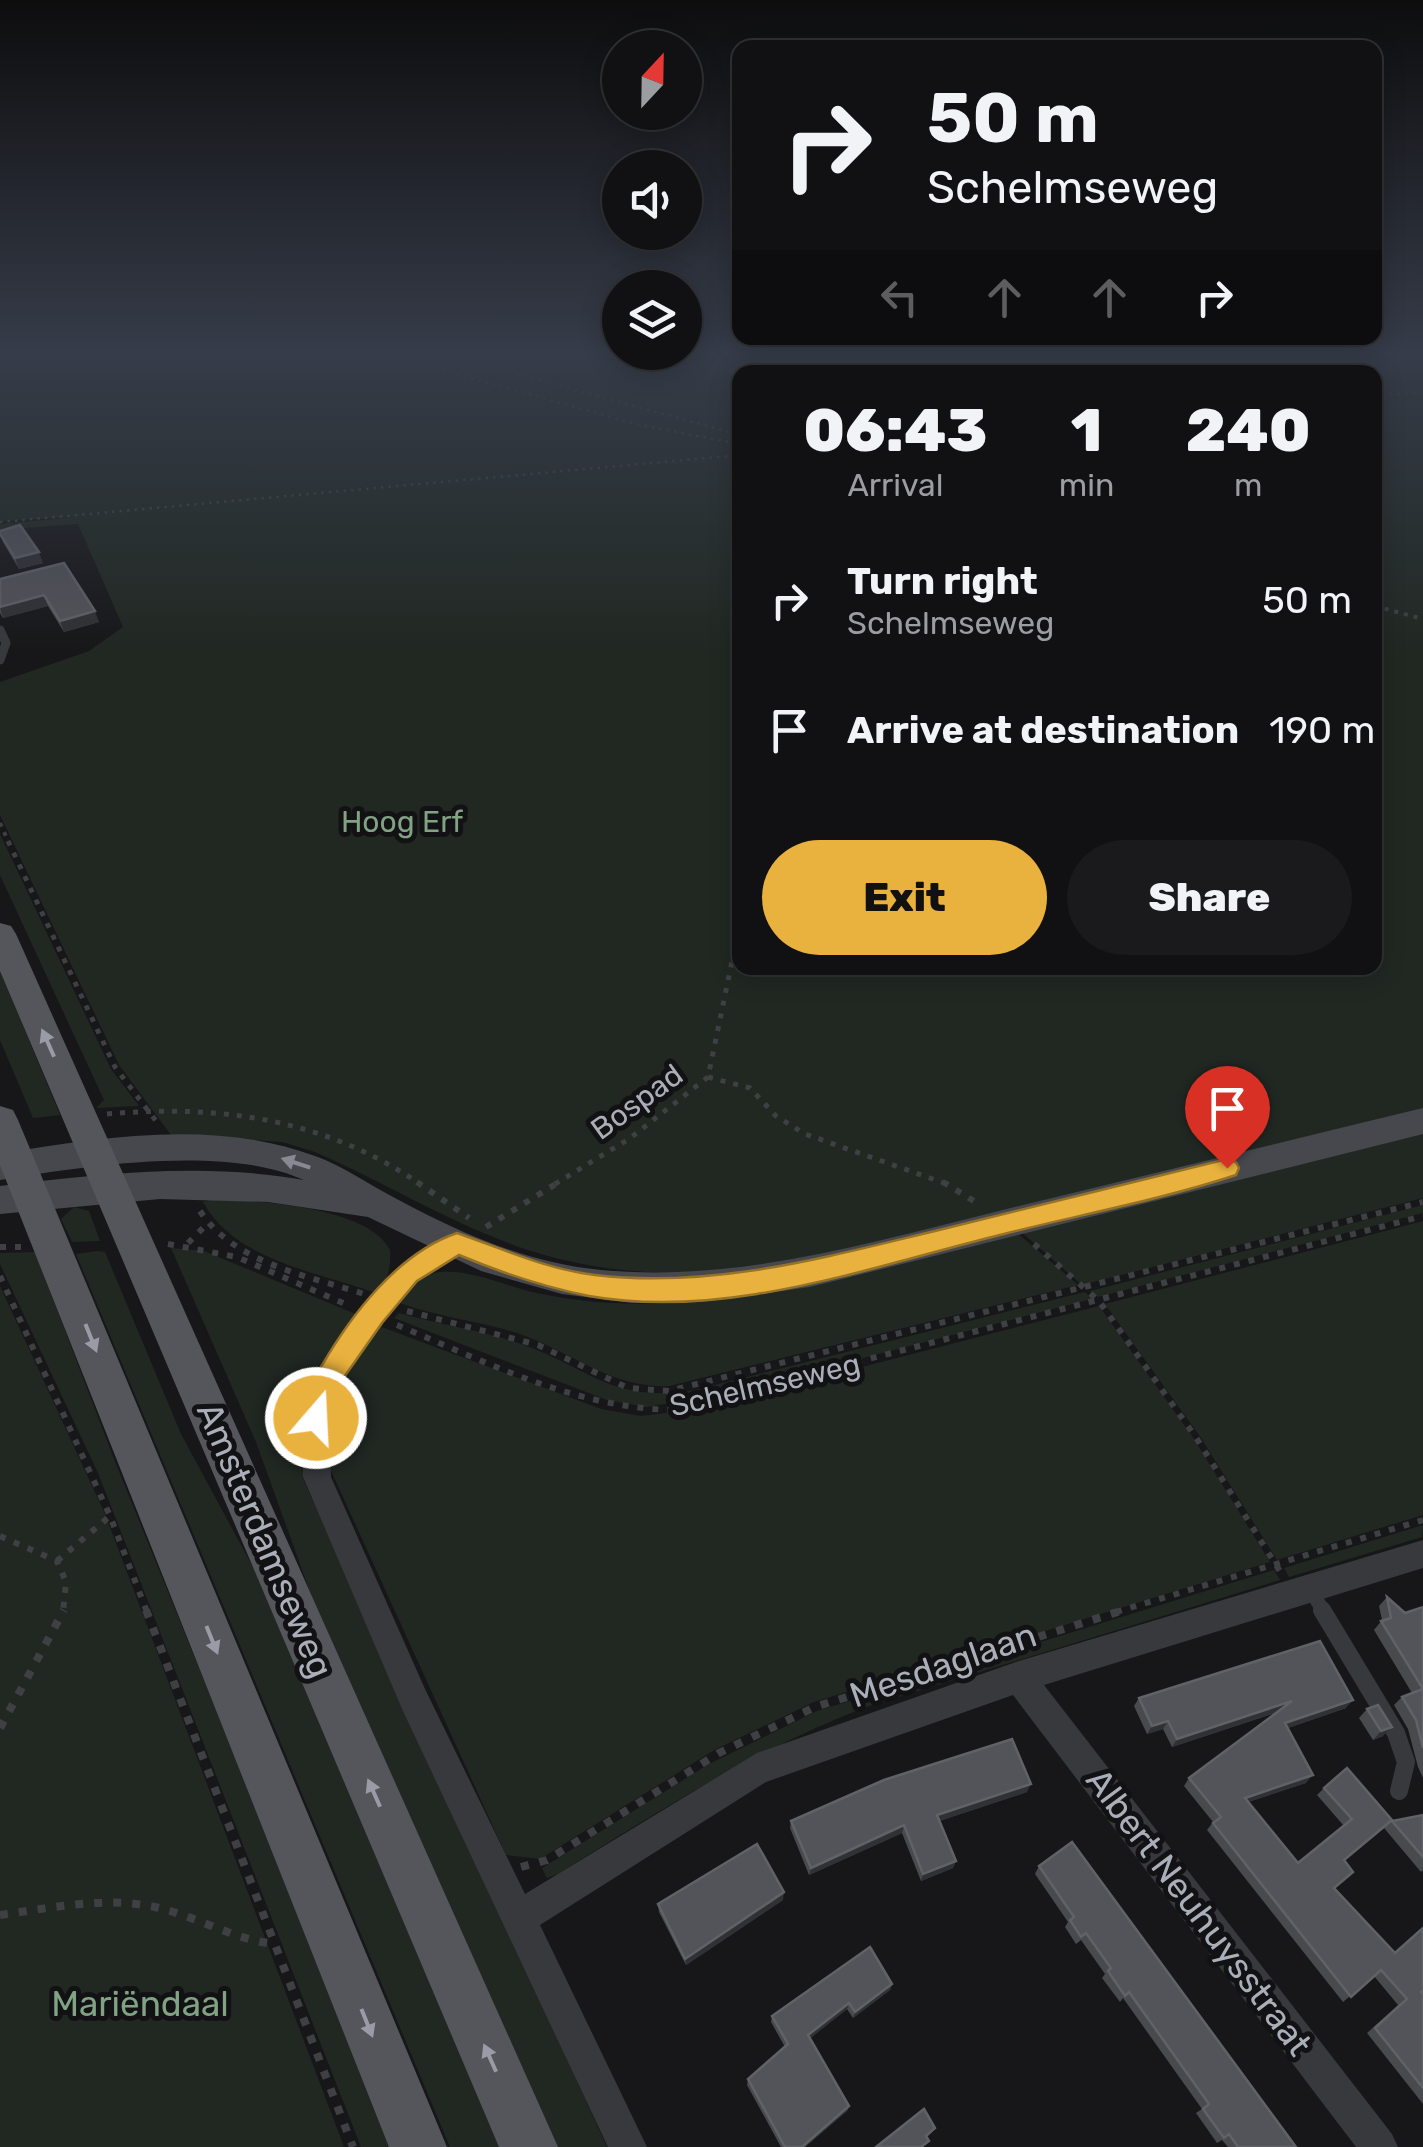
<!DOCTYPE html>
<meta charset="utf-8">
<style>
:root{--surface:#111113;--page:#1a1a1c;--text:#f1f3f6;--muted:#9c9da0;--line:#303133;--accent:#e9b13e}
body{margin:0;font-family:Rubik,sans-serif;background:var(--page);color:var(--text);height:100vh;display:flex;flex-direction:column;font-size:38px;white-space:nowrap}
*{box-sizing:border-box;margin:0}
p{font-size:32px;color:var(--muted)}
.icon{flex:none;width:55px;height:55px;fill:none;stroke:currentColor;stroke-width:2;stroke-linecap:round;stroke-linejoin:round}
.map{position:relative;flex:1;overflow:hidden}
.details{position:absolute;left:732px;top:365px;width:650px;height:610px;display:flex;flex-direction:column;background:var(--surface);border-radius:20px;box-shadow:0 5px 25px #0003,0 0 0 2px var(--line)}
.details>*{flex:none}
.banner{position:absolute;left:732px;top:40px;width:650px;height:305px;border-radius:20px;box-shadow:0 5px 25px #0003,0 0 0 2px var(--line);background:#111113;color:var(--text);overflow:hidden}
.needle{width:65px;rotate:22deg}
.controls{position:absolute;left:602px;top:30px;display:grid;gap:20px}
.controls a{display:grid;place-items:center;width:100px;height:100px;border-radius:50%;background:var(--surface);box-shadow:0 5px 25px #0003,0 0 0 2px var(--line);font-size:50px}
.pin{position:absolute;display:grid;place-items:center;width:85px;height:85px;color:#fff;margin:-102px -42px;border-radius:50% 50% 50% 0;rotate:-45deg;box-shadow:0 0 10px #0007}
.pin .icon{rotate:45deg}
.me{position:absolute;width:110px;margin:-55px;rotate:19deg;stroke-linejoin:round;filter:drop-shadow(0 0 8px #0008)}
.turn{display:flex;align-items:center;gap:35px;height:210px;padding:0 30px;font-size:45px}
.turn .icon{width:130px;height:130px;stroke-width:2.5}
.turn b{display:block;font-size:70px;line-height:85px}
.lanes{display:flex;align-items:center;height:95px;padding:0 30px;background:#0003;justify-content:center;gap:50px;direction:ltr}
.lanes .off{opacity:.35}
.eta{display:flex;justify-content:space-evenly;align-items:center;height:170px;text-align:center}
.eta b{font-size:60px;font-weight:800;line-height:70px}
.action{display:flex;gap:20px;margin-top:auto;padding:20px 30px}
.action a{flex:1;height:115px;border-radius:60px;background:var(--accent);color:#111;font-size:40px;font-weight:800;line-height:115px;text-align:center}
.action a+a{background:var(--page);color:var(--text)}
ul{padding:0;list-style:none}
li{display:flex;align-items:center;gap:30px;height:130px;padding:0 30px}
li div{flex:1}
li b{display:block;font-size:38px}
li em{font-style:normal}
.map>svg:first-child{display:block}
</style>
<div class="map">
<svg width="1423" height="2147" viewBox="0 0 1423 2147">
<rect width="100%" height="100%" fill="#171719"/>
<g fill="#212822" fill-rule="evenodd">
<path d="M0,352H1423V1110L805,1260C714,1278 619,1279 531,1251C457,1227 388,1184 315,1152L282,1142L171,1135L119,1065L0,815V682L89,651L123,627L78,524L0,530V524L75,517L0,521ZM740,372H1375V968H740Z"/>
<polygon points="0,834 111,1069 139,1106 96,1108 104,1100 0,875"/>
<polygon points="0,971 2,975 60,1115 33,1118 0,1040"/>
<polygon points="1423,1132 1423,1198 1082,1285 1020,1231"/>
<path d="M213,1199C256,1201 368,1206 390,1250C391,1266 389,1284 373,1292C314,1271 235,1260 203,1202Z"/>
<polygon points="1423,1205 1423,1213 1098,1297 1090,1291"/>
<polygon points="74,1207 89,1211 100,1241 72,1242 61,1219"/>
<polygon points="1423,1221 1423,1515 1277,1560 1201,1438 1105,1304"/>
<path d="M1016,1232L1078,1285L669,1386C607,1389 564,1345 507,1330C472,1320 434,1316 400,1303C425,1245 494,1284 536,1293C561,1298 587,1302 612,1303C750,1310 883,1265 1016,1232Z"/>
<path d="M171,1248L204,1251L358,1315C315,1371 293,1409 304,1481L607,2147H555L318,1614L256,1442Z"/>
<polygon points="97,1251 105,1252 181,1434 255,1571 501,2147 450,2147 76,1254"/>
<polygon points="35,1252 116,1464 394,2147 361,2147 98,1473 0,1264 0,1253"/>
<polygon points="0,1286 105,1514 344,2147 0,2147"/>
<path d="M1085,1292L1092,1299L720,1395L646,1407L607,1400L394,1318L399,1313C441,1325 486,1331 527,1346C595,1372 614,1403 695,1390Z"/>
<path d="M1099,1306L1194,1439L1270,1562L814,1702L716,1749L540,1859L506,1855L328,1464C326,1404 345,1373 379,1326L601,1409L641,1416L699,1409Z"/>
<polygon points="1423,1525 1422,1537 1289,1577 1284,1568"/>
<path d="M1274,1570L1280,1580L866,1707C755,1750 658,1811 558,1874L547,1878L542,1868L709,1764L817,1711Z"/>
</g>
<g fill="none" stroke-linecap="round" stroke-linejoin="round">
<g stroke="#3e4044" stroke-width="2.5" stroke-dasharray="2.5 5" stroke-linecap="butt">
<polyline points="377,352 640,425 740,444"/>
<polyline points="437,352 740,435"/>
<polyline points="795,352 796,372"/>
<polyline points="776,372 777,352"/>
<polyline points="1375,396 1423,392"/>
<polyline points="0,522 740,455"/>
</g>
<g stroke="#3e4044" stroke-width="4" stroke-dasharray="4 6" stroke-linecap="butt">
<polyline points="1375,606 1423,619"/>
<polyline points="0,823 9,843"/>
</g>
<g stroke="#3e4044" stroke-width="5" stroke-dasharray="5 8" stroke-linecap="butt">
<polyline points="8,841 115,1067 159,1125"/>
<polyline points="708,1077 750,1088 776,1116 805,1134 947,1184"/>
<path d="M107,1114C220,1104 325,1119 420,1184"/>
<polyline points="555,1184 629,1139 708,1077 740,923"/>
</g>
<g stroke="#3e4044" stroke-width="6" stroke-dasharray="6 9" stroke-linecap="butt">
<polyline points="417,1182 469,1218"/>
<polyline points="943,1182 977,1203"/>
<path d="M200,1211C234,1263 308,1276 364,1294"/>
<polyline points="486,1227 559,1182"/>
<polyline points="188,1243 206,1225"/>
<polyline points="168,1244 237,1257 350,1306"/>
<polyline points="1034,1244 1099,1301 1197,1439 1281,1573"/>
<polyline points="0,1247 22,1247"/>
<polyline points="0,1276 110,1516 147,1612"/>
<polyline points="407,1311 538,1345 628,1388 669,1391 1423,1202"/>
<path d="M397,1325C486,1362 573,1407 671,1410L1423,1216"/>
<polyline points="0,1536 57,1561 66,1582 63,1612"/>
<polyline points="57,1561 110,1516"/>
<polyline points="1116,1612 1423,1520"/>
</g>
<g stroke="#3e4044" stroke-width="8" stroke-dasharray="8 11" stroke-linecap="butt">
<polyline points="146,1610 353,2147"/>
<polyline points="0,1728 64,1610"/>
<polyline points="521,1867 547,1860 719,1753 815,1707 1124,1610"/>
<path d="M0,1915C51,1908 104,1896 155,1907C196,1916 232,1939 274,1944"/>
</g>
<polyline stroke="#38393d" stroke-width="9" points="0,630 6,643 0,660"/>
<polyline stroke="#38393d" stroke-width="14" points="1311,1591 1324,1612"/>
<polyline stroke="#38393d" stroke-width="18" points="1322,1610 1396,1733 1406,1762 1399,1791"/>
<polygon fill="#38393d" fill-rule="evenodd" points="457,1234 466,1237 469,1244 466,1251 416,1281 351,1364 330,1418 331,1477 425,1689 525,1894 757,1753 1019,1661 1423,1540 1423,1568 1044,1685 1392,2134 1398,2147 1356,2147 1013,1695 766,1782 540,1925 647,2147 608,2147 403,1711 303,1477 302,1418 331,1350 398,1267"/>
<path fill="#46484d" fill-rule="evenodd" d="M1423,1108V1134L810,1287L703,1302L632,1303L562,1294L481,1271L368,1217L268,1202L160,1199L0,1214V1186C101,1174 203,1162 304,1180C226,1144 84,1166 0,1180V1154C100,1137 217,1119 315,1156C343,1166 368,1184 395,1198C460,1233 527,1263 601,1270C739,1283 871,1242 1003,1210C1143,1176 1283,1142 1423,1108Z"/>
<g fill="#54565c" fill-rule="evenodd">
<polygon points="0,923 11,926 16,934 558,2147 499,2147 0,971"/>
<polygon points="0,1106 13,1110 18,1120 447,2147 389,2147 0,1165"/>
</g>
</g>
<g fill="#484a4e">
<polygon points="0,531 43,563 19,569 3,542"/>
<polygon points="64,563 99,622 64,632 48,606 3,618 0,613 0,579"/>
<polygon points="1387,1597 1405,1613 1423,1607 1423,1778 1418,1767 1408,1729 1394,1705 1402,1697 1412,1693 1374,1630 1382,1620 1379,1606"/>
<polygon points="1139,1698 1346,1708 1288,1728 1306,1783 1248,1802 1298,1863 1344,1826 1317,1795 1324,1788 1392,1820 1344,1861 1335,1889 1395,1952 1423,1927 1423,1990 1421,1992 1423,1994 1423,2104 1367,2033 1398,2005 1374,1976 1343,2002 1207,1830 1213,1822 1184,1786 1189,1778 1278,1712 1172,1747 1163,1729 1147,1734 1134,1706"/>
<polygon points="1367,1709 1383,1736 1373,1740 1359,1718"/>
<polygon points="1027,1792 939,1821 956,1861 953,1868 921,1881 902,1833 809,1875 790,1828 791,1821"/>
<polygon points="1423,1815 1423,1870 1421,1872 1384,1828 1392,1821"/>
<polygon points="1039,1866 1296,2147 1228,2147 1222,2140 1217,2143 1196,2113 1202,2109 1123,1998 1120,2002 1102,1978 1105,1974 1081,1940 1076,1944 1065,1927 1068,1922 1035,1874"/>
<polygon points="783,1900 686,1965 659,1912 658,1904"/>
<polygon points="892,1984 890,1990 853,2018 847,2009 810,2038 849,2106 847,2111 805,2147 781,2147 747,2085 748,2079 785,2047 771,2022 772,2016"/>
</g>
<g fill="#303134">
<polygon points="39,552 43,563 19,569 15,558"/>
<polygon points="44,595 48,606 3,618 0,607"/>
<polygon points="95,611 99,622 64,632 60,621"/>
<polygon points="1353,1700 1346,1708 1279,1731 1285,1723"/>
<polygon points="1292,1701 1286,1709 1172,1747 1177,1739"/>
<polygon points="1168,1721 1163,1729 1147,1734 1152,1726"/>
<polygon points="1392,1727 1383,1736 1373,1740 1381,1731"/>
<polygon points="1313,1775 1306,1783 1239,1805 1245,1798"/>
<polygon points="1031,1784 1027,1792 934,1823 937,1815"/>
<polygon points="904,1825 902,1833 809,1875 811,1868"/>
<polygon points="956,1861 953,1868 921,1881 923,1874"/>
<polygon points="784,1892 783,1900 686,1965 685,1959"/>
<polygon points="892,1984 890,1990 853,2018 855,2012"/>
<polygon points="849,2003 847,2009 807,2041 808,2035"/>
<polygon points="849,2106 847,2111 805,2147 802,2147"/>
</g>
<g fill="#535459" stroke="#606268" stroke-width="2.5">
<polygon points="20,525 39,552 15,558 0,534 0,531"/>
<polygon points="64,563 95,611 60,621 44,595 0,607 0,579"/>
<polygon points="1387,1597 1405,1613 1423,1607 1423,1748 1416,1720 1402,1697 1423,1689 1381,1621 1391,1618"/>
<polygon points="1320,1641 1353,1700 1285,1723 1313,1775 1245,1798 1298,1863 1352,1819 1324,1788 1347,1768 1392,1820 1344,1860 1353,1872 1334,1888 1395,1953 1423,1928 1423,1990 1421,1992 1423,1994 1423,2088 1375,2028 1407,1999 1381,1970 1351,1997 1213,1823 1221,1817 1189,1778 1292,1701 1177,1739 1168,1721 1152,1726 1139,1698"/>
<polygon points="1378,1705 1392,1727 1381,1731 1367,1709"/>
<polygon points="1012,1739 1031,1784 937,1815 956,1861 923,1874 904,1825 811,1868 791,1821 884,1780"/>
<polygon points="1423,1815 1423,1857 1392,1821"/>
<polygon points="1072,1842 1296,2147 1238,2147 1229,2134 1224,2138 1203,2109 1209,2104 1129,1992 1125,1996 1108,1971 1111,1968 1086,1933 1081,1937 1070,1920 1074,1917 1039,1866"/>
<polygon points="757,1844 784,1892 685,1959 658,1904"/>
<polygon points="870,1947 892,1984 855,2012 849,2003 808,2035 849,2106 802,2147 785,2147 748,2079 788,2044 772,2016"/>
<polygon points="924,2109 935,2128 926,2136 929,2141 921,2147 876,2147"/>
</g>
<defs><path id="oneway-solid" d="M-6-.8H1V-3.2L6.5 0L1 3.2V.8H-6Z" transform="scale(2.5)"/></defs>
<g fill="#999ca6">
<use href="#oneway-solid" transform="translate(48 1043) rotate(-114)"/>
<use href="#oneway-solid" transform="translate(91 1338) rotate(68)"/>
<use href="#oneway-solid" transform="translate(212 1640) rotate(68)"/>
<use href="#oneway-solid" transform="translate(374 1793) rotate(-114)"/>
<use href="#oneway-solid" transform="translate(367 2023) rotate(68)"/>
<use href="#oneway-solid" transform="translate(490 2058) rotate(-114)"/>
</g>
<use fill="#878a93" href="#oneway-solid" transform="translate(296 1163) rotate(-162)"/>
<linearGradient id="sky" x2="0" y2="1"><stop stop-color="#0d0d0e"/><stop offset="0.54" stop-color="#363c49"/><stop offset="1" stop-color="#363c49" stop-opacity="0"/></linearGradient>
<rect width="1423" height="653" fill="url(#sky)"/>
<path fill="#e9b13e" stroke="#977328" stroke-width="2.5" d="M1227,1159L1236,1162L1239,1168L1236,1175C1157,1201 1073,1216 992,1237C864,1269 723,1320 589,1296C543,1287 502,1273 459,1255L417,1281L382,1323L342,1380L326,1426L316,1430L306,1426L302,1418C308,1401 312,1382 321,1367C351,1315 398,1253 457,1233C503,1249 546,1269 595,1275C713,1289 826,1257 939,1230C1035,1206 1131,1183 1227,1159Z"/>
<g text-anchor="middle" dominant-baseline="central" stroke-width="10" stroke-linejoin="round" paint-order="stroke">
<g font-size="30" fill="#82a284" stroke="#121214">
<text x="402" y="822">Hoog Erf</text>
</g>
<g font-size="30" fill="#aaaeb8" stroke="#121214">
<text transform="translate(637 1102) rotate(-36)">Bospad</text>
<text transform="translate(765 1385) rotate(-13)">Schelmseweg</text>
</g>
<g font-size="35" fill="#aaaeb8" stroke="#121214">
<text transform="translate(265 1540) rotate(67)">Amsterdamseweg</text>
<text transform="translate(943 1665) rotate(-19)">Mesdaglaan</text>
<text transform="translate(1199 1912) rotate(53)">Albert Neuhuysstraat</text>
</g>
<g font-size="35" fill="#82a284" stroke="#121214">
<text x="140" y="2004">Mariëndaal</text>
</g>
</g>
</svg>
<div class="controls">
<a><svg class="needle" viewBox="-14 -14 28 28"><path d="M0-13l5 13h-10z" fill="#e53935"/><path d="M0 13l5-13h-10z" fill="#9c9da0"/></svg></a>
<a><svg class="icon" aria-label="sound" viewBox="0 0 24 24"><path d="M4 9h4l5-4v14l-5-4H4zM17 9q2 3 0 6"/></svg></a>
<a><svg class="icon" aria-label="layers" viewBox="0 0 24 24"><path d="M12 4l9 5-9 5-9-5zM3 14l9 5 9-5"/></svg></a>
</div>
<div class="pin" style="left:1227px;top:1168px;background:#d93025"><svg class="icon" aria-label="arrive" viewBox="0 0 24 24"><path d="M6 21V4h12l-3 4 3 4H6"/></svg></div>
<svg class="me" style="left:316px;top:1418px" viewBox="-20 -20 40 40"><circle r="17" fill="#e9b13e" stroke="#fff" stroke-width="3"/><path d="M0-11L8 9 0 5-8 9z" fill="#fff"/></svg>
<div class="banner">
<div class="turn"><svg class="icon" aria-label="right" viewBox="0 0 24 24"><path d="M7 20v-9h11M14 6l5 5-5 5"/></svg><div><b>50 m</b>Schelmseweg</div></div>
<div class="lanes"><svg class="icon off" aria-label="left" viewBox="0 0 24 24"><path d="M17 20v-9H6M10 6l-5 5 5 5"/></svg><svg class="icon off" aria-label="ahead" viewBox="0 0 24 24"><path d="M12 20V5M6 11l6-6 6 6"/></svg><svg class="icon off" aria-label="ahead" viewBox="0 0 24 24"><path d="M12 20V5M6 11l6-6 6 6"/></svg><svg class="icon" aria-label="right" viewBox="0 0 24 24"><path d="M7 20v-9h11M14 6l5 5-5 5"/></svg></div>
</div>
<section class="details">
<div class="eta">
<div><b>06:43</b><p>Arrival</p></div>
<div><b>1</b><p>min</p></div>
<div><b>240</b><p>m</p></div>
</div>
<ul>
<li><svg class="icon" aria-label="right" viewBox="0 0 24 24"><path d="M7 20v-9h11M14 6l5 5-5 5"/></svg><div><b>Turn right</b><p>Schelmseweg</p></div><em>50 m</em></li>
<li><svg class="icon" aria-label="arrive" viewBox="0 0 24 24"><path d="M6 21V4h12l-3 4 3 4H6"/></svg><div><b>Arrive at destination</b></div><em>190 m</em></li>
</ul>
<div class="action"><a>Exit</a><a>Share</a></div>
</section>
</div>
